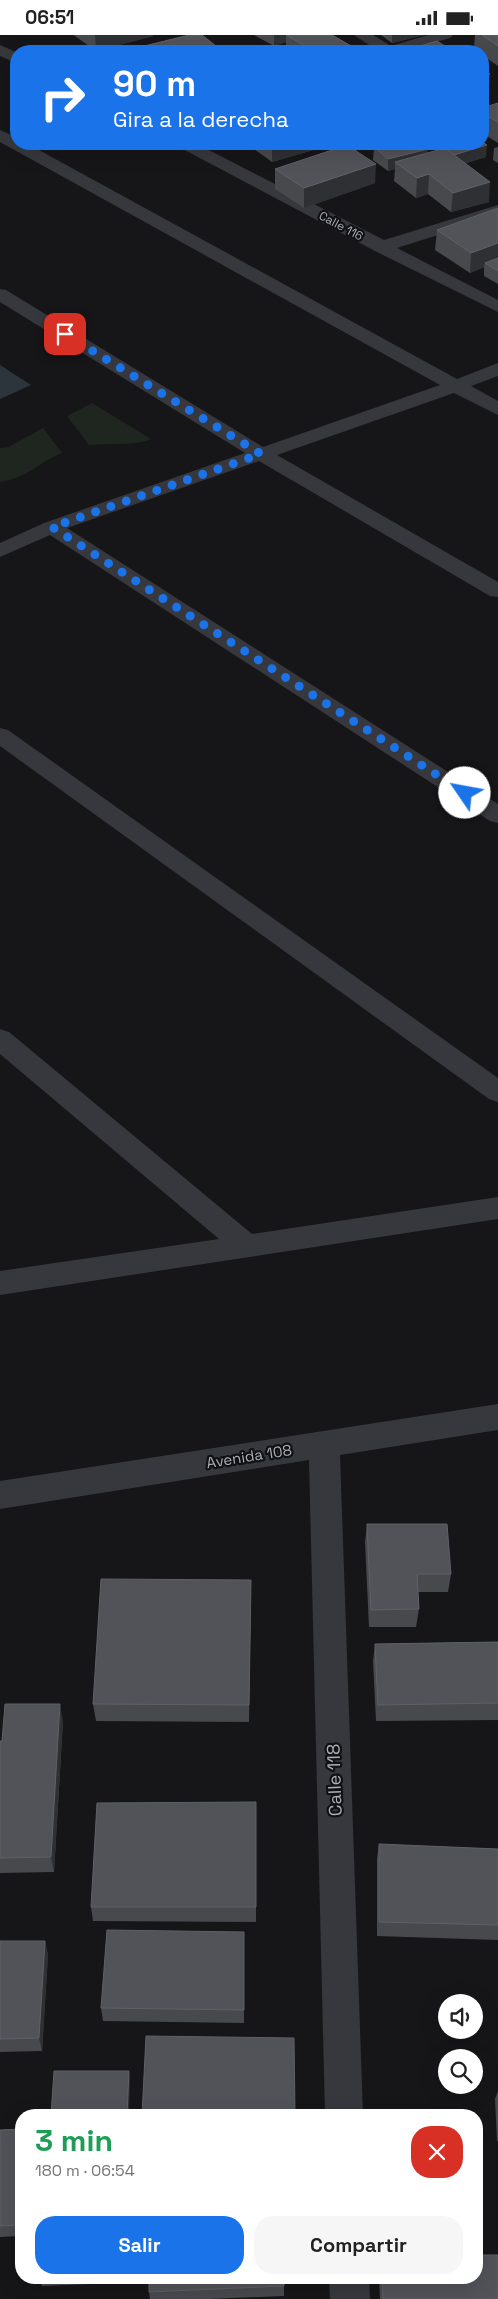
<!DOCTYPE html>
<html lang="es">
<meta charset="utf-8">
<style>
:root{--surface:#fff;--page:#f6f6f6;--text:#222;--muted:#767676;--accent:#1a73e8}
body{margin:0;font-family:"Space Grotesk",sans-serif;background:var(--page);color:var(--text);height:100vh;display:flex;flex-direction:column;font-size:19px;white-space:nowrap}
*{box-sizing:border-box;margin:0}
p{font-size:16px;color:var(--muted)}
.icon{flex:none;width:28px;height:28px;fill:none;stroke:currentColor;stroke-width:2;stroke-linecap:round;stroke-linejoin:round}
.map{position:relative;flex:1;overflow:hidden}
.details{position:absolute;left:15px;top:2074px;width:468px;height:175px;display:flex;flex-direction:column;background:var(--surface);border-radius:20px;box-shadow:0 5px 20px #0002}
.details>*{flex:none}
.guide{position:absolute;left:10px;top:10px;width:479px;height:105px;border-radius:20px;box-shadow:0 5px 20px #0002;background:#1a73e8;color:#fff;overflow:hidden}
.fabs{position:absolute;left:438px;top:1959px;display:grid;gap:10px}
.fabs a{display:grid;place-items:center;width:45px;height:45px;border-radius:50%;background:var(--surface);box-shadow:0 5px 20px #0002;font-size:25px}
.pin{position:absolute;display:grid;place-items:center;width:42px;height:42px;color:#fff;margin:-21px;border-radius:10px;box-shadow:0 2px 8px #0006}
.me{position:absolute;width:55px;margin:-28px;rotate:303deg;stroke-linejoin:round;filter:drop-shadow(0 0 4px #0008)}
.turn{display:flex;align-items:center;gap:18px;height:105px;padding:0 20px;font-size:22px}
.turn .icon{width:65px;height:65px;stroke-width:2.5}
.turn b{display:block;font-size:35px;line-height:42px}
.round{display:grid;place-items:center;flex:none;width:52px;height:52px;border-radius:20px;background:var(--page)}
.summary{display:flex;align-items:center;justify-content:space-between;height:85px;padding:0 20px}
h1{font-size:30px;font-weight:800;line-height:38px;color:#1e9e55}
.button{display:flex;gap:10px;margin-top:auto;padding:10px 20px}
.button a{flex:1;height:58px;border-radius:20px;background:var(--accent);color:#fff;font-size:20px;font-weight:800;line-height:58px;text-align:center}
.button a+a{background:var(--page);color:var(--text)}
.status{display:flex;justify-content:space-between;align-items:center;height:35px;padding:0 25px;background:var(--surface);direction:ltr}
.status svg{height:14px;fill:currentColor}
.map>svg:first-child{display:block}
</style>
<div class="status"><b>06:51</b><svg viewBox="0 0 49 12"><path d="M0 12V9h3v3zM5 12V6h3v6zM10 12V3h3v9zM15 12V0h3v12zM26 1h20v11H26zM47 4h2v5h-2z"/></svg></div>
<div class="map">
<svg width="498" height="2264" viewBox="0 0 498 2264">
<rect width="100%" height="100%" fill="#161618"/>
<g fill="#1e261f">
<path d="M92,368L151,404C138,411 107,408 89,410L67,381Z"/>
<path d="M43,393L62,418C37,428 30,442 0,447V413L9,412Z"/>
</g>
<polygon fill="#2c353c" points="0,330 31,350 0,364"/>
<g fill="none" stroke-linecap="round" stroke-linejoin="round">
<g fill="#37383d" fill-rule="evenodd">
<polygon points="354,0 373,0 391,11 428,0 453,0 450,3 405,16 378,16"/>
<polygon points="0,10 16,17 16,28 0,21"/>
<polygon points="0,95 16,102 16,109 28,109 457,344 498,328 498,341 471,351 498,366 498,380 454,358 277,420 498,547 498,562 490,561 259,426 67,493 498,769 498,788 490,786 50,500 0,522 0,508 44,488 245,418 0,267 0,254 6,255 263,412 440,350 0,107"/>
<polygon points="177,109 197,109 384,205 498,170 498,181 397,213 498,265 498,277 375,216 179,112"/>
<polygon points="0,693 8,695 498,1043 498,1067 489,1064 0,711"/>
<polygon points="0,994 9,997 252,1199 498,1162 498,1184 0,1260 0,1236 219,1204 0,1019"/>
<polygon points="498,1369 498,1395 340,1420 363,2080 325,2080 309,1425 0,1474 0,1446"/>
<polygon points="329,2242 369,2242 370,2264 330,2264"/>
</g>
</g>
<g fill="#47494d">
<polygon points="74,0 153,0 153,1 96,16 75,1"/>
<polygon points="254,0 332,0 353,12 353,16 294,16 286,11 286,7 274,11"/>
<polygon points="381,0 424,0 392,8"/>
<polygon points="475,0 498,0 498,31 482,20 482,16 477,16 474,14"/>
<polygon points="498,68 498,108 482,98 482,73"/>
<polygon points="217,109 239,109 224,113"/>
<polygon points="250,109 334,109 272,127 250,111"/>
<polygon points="374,112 428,118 439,115 439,112 486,122 466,128 489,167 451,177 428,159 416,163 394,146 395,134 388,136 373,125"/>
<polygon points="498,112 498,128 493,125 494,113"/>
<polygon points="275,134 375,148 304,173 275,154"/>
<polygon points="498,173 498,249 484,241 484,232 470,238 435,215 437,195"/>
<polygon points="367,1489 451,1539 448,1557 418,1557 419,1574 416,1592 369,1592 365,1507"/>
<polygon points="251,1545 249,1687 96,1686 93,1669"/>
<polygon points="498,1607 498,1685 376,1686 373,1626 375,1609"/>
<polygon points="63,1686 54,1837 0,1838 0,1706 2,1706"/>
<polygon points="256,1767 256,1887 93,1886 91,1872"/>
<polygon points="379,1809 498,1814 498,1905 377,1901 377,1824"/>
<polygon points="244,1897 244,1988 103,1986 101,1973"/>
<polygon points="0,1906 45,1906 48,1920 42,2016 0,2017"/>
<polygon points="498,2056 498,2106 497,2106 495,2064"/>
<polygon points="21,2094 21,2201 0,2202 0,2095"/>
<polygon points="40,2242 114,2242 114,2248 42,2251 40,2245"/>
<polygon points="379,2242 476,2242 498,2264 380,2264"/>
<polygon points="284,2251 284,2261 208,2264 150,2264 149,2257"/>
</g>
<g fill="#2f3033">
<polygon points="95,0 153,0 153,1 96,16"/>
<polygon points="274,0 286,0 286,7 274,11"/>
<polygon points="392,0 424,0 392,8"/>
<polygon points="353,12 353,16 340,16"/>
<polygon points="490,39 488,58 482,60 482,41"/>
<polygon points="224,109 239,109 224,113"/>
<polygon points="272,109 334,109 272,127"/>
<polygon points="487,110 486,122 451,133 452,121"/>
<polygon points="428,114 427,126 395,127 395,134 388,136 388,124"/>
<polygon points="376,129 375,148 304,173 304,153"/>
<polygon points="429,139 428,159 416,163 417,143"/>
<polygon points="490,147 489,167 451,177 453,158"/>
<polygon points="498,208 498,227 485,228 484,232 470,238 471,218"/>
<polygon points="60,1669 63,1686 54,1837 51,1822"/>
<polygon points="45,1906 48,1920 42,2016 39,2003"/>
<polygon points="129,2036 130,2044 129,2080 127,2080"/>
<polygon points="21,2099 21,2197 19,2190"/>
</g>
<g fill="#525359" stroke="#5f6168">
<polygon points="189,0 202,0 221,15 214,16 124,16"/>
<polygon points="286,0 332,0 353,12 340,16 314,16"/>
<polygon points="482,0 498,0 498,11"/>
<polygon points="437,6 453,16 403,16"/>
<polygon points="235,14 239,16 227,16"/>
<polygon points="482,35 490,39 482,41"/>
<polygon points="498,68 498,87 482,78 482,73"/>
<polygon points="482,107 487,110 454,120 445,113 442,114 439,112 448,109 482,109"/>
<polygon points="388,109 422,109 428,114 388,124 374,112"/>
<polygon points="347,110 376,129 304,153 275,134"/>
<polygon points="445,113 490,147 453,158 429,139 417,143 395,127"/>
<polygon points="498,173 498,208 471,218 437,195"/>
<polygon points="498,223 498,236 485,228"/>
<polygon points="367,1489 447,1489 451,1539 417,1539 419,1574 371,1575"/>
<polygon points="101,1544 251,1545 249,1670 93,1669"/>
<polygon points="498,1607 498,1668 378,1670 375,1609"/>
<polygon points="5,1669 60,1669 51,1822 0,1823 0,1706 2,1706"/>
<polygon points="256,1767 256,1872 91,1872 97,1768"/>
<polygon points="379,1809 498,1814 498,1890 379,1887"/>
<polygon points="107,1895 244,1897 244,1975 101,1973"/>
<polygon points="0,1906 45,1906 39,2003 0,2004"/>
<polygon points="146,2001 294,2003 295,2080 142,2080"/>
<polygon points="54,2036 129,2036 127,2080 51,2080"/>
<polygon points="21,2094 19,2190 0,2191 0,2095"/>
<polygon points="476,2220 498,2220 498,2264 383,2264 382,2242 476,2242"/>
<polygon points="40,2242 94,2242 40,2245"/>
<polygon points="149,2242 284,2242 284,2251 149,2257"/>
</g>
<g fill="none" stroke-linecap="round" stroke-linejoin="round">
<polyline stroke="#1a73e8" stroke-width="9" stroke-dasharray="0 16.2" points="65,299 261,419 52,492 465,758"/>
</g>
<g text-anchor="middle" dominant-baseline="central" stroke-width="4.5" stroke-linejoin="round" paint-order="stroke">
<g font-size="12" fill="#a8adb8" stroke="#111113">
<text transform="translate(341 191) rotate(28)">Calle 116</text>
</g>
<g font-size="15" fill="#a8adb8" stroke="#111113">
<text transform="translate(249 1421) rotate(-9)">Avenida 108</text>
</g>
<g font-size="18" fill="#a8adb8" stroke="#111113">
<text transform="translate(334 1745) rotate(-92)">Calle 118</text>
</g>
</g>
</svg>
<div class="fabs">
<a><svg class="icon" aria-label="sound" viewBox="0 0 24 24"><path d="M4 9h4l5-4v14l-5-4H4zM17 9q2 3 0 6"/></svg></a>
<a><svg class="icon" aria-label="search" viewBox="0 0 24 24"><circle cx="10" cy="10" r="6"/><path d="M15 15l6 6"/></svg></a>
</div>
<div class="pin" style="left:65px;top:299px;background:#d93025"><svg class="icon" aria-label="arrive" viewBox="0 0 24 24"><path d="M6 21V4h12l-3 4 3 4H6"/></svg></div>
<svg class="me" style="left:465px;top:758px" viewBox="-20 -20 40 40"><circle r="19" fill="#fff"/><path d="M0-13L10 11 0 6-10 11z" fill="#1a73e8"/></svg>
<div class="guide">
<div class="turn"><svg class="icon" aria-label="right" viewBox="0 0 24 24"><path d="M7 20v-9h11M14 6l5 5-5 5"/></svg><div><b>90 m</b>Gira a la derecha</div></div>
</div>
<section class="details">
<div class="summary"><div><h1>3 min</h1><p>180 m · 06:54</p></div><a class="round" style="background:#d93025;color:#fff"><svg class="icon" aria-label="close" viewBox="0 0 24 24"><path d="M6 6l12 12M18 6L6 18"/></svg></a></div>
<div class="button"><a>Salir</a><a>Compartir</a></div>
</section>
</div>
